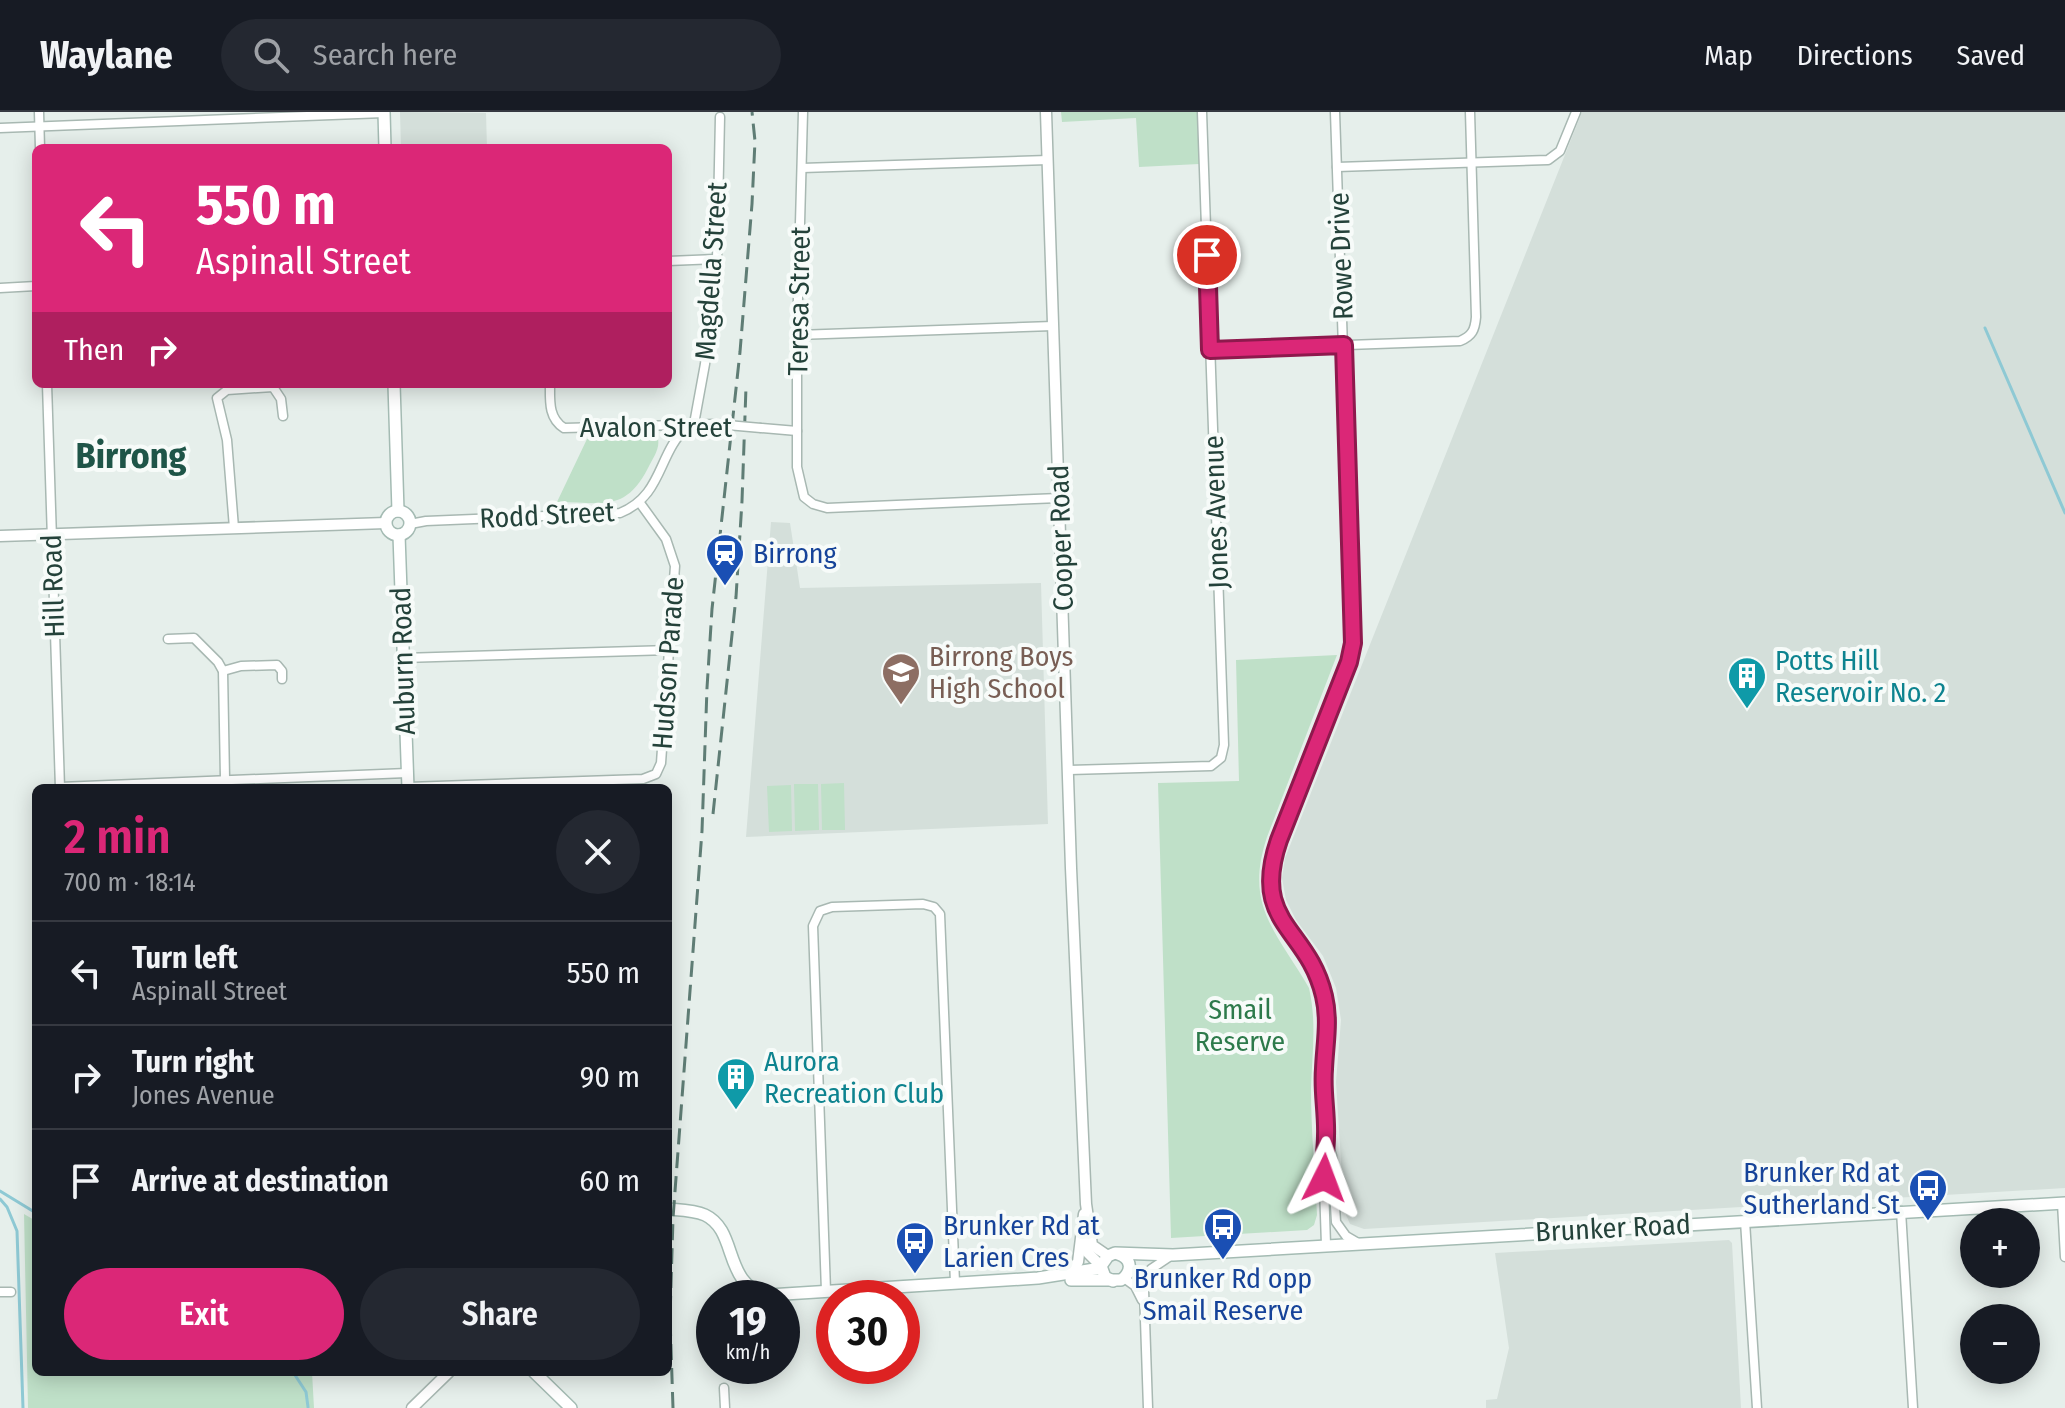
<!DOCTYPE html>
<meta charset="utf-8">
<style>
:root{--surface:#171b24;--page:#242831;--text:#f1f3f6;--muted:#9ea1a6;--line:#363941;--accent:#db2777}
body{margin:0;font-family:"Fira Sans Condensed",sans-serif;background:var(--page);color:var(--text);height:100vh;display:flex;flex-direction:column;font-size:30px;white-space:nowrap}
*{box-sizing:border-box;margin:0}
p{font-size:26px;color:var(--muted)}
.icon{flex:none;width:44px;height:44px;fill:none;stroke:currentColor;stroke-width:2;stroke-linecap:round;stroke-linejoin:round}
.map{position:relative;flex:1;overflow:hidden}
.side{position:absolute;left:32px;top:672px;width:640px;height:592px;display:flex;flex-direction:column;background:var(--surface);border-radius:12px;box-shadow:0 4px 20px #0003}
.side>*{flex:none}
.top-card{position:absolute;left:32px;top:32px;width:640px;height:244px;border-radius:12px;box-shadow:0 4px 20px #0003;background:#db2777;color:#fff;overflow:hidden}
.controls{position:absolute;left:1960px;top:1096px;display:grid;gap:16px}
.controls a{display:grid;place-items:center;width:80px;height:80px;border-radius:50%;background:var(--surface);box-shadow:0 4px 20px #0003;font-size:40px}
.speed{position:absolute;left:696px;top:1168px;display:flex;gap:16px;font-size:40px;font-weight:700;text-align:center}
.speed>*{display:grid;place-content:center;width:104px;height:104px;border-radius:50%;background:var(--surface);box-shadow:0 4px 20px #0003;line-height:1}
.speed small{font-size:20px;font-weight:400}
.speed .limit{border:12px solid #d22;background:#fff;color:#111}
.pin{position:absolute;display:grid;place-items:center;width:68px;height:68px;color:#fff;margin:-34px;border:4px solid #fff;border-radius:50%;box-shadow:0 2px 8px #0007}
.me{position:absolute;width:88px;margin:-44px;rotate:3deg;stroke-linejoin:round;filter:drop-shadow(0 0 6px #0008)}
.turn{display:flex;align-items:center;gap:28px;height:168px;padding:0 32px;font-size:36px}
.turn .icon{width:104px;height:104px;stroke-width:2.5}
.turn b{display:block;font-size:56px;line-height:68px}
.then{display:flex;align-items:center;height:76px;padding:0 32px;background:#0003;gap:16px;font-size:30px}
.round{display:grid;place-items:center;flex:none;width:84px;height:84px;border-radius:42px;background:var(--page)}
.headline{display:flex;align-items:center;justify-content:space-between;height:136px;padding:0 32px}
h1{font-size:48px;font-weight:600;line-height:60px;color:var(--accent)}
.action{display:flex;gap:16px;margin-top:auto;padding:16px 32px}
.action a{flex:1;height:92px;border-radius:48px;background:var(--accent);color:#fff;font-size:32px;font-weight:600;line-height:92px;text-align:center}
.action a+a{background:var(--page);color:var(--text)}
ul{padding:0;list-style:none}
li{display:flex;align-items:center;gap:24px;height:104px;padding:0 32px;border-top:2px solid var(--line)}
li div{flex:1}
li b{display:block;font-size:30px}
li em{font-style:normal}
header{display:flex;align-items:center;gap:48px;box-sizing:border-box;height:112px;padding:0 40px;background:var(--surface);border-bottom:2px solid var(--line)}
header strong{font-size:38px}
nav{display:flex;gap:44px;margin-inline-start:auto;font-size:28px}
.search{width:560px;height:72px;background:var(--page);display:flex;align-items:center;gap:20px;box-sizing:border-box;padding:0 28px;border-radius:44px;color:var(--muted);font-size:30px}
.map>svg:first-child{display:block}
</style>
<header>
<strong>Waylane</strong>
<div class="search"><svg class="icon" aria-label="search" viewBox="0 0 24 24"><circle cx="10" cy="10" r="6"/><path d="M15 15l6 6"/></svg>Search here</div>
<nav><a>Map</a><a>Directions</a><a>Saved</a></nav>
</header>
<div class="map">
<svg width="2065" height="1296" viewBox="0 0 2065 1296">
<rect width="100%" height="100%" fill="#e6efeb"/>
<g fill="#d4dfda">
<polygon points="400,0 486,1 487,36 401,36"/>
<polygon points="1582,0 2065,0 2065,1076 1364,1117 1350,1112 1344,1098 1336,970 1341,908 1336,876 1323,844 1296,808 1286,788 1282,766 1285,746"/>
<polygon points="771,410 790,411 800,476 1041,471 1048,712 746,725"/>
<polygon points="1729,1128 1732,1131 1741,1296 1486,1296 1486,1288 1497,1287 1509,1236 1495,1141"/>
</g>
<g fill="#bfe0c8">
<polygon points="1061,0 1197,0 1199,52 1139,55 1136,6 1062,10"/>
<path d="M652,324L658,327C660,337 653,346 648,356C625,401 602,390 557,390L587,327Z"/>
<path d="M1337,543L1267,725C1244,794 1276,819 1309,876C1317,911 1312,942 1311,977C1311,1018 1315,1061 1317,1103L1314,1113L1307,1118L1171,1126L1158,671L1239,669L1236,548Z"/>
<polygon points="844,671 845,718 822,718 821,672"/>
<polygon points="794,672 818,672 819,718 795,719"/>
<polygon points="791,673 792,719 769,720 767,674"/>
<polygon points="24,1102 36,1109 36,1260 312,1260 314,1296 28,1296"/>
</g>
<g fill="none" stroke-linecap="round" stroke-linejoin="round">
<g stroke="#8ec9d4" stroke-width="3">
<polyline points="1985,216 2065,401"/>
<polyline points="0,1079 36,1101"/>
<polyline points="0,1087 7,1095 17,1119 23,1296"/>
<polyline points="293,1260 306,1280 308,1295"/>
</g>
<g stroke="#a8b8b2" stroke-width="11">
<g id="minor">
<polyline points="39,0 40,36"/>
<polyline points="803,0 797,223 797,355 804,385 813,392 827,396 1059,386"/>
<polyline points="1335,0 1353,531 1349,550 1279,728 1270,759 1271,782 1281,807 1308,844 1322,875 1327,903 1323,960 1326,1026 1332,1044 1336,1110 1346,1124 1358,1131"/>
<polyline points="0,16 384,1"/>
<polyline points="1337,55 1548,48 1560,39 1576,0"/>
<polyline points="802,56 1048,48"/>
<polyline points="668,149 717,147"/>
<polyline points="0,176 36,174"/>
<polyline points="797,223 1053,214"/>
<path d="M1210,238L1460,229C1472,224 1475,218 1476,205L1470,0"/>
<polyline points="47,272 60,676"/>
<path d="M550,272C550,288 548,306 564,316L716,312"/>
<polyline points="694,312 705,252 717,147 720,5"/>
<polyline points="761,316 797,319"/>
<path d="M410,412L426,409L620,401C664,383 657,341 688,314"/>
<polyline points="234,416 227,328 217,286 227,278 273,275 281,287 283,304"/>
<polyline points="168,527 194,526 218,550 223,559 225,667"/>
<polyline points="403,546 670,538"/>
<polyline points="223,559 241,554 277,553 282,559 282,567"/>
<polyline points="1069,658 1211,654 1221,646 1224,633 1202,0"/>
<polyline points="60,675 407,661"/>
<polyline points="408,675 643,667 656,662 661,651 675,454 666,427 640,391"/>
<polyline points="1326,1030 1323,1044 1326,1133"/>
<polyline points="2062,1091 2065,1145"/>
<polyline points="1901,1099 1913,1296"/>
<polyline points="1745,1109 1757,1296"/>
<polyline points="1129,1157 1138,1163 1144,1178 1148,1296"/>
<polyline points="1124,1166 1135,1174 1142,1188"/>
<polyline points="1144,1178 1151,1157 1172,1143"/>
<polyline points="826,1179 813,814 820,799 832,795 923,792 934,795 940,802 955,1171"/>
<polyline points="0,1180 11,1180"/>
<polyline points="724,1276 725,1296"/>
</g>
</g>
<g stroke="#a8b8b2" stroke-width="13">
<g id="tertiary">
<polyline points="1046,0 1071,756 1086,1092 1092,1133 1108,1144"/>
<polyline points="0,424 386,411"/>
<polyline points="1083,1122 1088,1141 1101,1154"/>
<polyline points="1066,1159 1073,1156 1078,1150 1084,1102"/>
<polyline points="412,1296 449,1260"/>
</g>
</g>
<g stroke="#a4bbb3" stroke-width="14">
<g id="secondary">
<polyline points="384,0 385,36"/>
<polyline points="394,272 398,399"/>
<circle cx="398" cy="411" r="12"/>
<polyline points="399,423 408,676"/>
<path d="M668,1097C680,1098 694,1098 705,1103C739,1119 722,1174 769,1183L1038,1166L1101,1156"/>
<path d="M1071,1168H1121C1133,1160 1132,1146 1118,1142"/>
<polyline points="1113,1169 1105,1165 1101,1154 1108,1144 1115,1141 1173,1143 2065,1091"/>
<polyline points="534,1260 571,1296"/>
</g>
</g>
<use href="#minor" stroke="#fff" stroke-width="8"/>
<use href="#tertiary" stroke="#fff" stroke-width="10"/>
<use href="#secondary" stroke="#fff" stroke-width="11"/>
<g stroke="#5f7d75" stroke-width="3" stroke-dasharray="16 8" stroke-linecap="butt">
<polyline points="713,702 736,485 742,389 746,275"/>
<polyline points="673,1296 670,1206 673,1106 702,719 707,576 712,497 740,240 752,92 755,29 752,0"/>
</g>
<g stroke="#a8b8b2" stroke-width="11" stroke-linecap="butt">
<polyline id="minor-bridge" points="716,312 761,316"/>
</g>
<use href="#minor-bridge" stroke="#fff" stroke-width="8"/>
</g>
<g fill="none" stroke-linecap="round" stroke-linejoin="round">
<g stroke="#8e194d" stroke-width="20">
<path id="route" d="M1207,143L1210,238L1344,233L1353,531L1349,550L1279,728C1250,812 1308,815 1324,884C1330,909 1325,932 1324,957C1322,979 1327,1002 1326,1024C1326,1038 1323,1052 1324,1066"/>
</g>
<use href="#route" stroke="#db2777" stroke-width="14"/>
</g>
<defs>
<g id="station-pin" transform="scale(2)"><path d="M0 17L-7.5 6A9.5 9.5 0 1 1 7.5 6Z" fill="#1a4fb4" stroke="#f7fbf9"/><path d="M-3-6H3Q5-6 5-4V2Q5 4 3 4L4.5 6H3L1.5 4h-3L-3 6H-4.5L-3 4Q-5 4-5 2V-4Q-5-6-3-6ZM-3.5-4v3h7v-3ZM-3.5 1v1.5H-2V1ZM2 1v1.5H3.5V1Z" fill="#fff"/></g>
<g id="school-pin" transform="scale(2)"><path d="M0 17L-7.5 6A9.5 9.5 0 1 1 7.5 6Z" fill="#8d6e63" stroke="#f7fbf9"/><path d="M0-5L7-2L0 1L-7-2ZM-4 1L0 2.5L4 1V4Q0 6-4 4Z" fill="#fff"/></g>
<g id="building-pin" transform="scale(2)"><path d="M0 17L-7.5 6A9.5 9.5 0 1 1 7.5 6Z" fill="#0f9aa8" stroke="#f7fbf9"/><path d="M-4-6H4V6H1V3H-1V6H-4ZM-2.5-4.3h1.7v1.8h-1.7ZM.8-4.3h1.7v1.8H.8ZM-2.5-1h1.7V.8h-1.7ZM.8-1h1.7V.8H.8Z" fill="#fff"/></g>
<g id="bus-pin" transform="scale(2)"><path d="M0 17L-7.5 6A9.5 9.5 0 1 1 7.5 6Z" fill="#1a4fb4" stroke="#f7fbf9"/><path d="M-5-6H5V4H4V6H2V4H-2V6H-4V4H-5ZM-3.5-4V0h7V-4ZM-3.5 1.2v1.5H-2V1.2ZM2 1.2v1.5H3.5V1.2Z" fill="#fff"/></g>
</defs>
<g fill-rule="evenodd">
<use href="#station-pin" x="725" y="441"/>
<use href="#school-pin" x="901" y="560"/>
<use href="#building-pin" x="1747" y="564"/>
<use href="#building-pin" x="736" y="965"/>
<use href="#bus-pin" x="1928" y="1076"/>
<use href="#bus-pin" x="1223" y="1115"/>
<use href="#bus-pin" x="915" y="1129"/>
</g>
<g text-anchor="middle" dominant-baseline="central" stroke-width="8" stroke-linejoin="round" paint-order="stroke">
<g font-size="28" fill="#24423a" stroke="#f7fbf9">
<text transform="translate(1341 144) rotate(-92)">Rowe Drive</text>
<text transform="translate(711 159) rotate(-86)">Magdella Street</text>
<text transform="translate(799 189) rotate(-89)">Teresa Street</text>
<text x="656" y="315">Avalon Street</text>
<text transform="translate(1216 400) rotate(-92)">Jones Avenue</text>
<text transform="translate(547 403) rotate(-3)">Rodd Street</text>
<text transform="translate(1061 426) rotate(-92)">Cooper Road</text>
<text transform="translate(53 474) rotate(-92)">Hill Road</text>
<text transform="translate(403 549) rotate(-92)">Auburn Road</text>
<text transform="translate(668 551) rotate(-86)">Hudson Parade</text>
<text transform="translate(1613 1116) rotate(-3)">Brunker Road</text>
</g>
<g font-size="28" fill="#164399" stroke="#f7fbf9" text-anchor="start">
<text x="753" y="441">Birrong</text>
<text x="1900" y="1060" text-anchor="end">Brunker Rd at<tspan x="1900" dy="32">Sutherland St</tspan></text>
<text x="943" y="1113">Brunker Rd at<tspan x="943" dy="32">Larien Cres</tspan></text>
<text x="1223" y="1166" text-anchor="middle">Brunker Rd opp<tspan x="1223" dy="32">Smail Reserve</tspan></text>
</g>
<g font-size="28" fill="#785e54" stroke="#f7fbf9" text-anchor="start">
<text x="929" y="544">Birrong Boys<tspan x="929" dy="32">High School</tspan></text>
</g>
<g font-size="28" fill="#0d838f" stroke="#f7fbf9" text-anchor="start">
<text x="1775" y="548">Potts Hill<tspan x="1775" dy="32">Reservoir No. 2</tspan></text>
<text x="764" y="949">Aurora<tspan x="764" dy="32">Recreation Club</tspan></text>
</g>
<g font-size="28" fill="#2d7a4b" stroke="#f7fbf9">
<text x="1240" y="897">Smail<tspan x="1240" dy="32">Reserve</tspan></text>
</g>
<g font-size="36" font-weight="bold" fill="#1f5548" stroke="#f7fbf9">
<text x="131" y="344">Birrong</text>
</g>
</g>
</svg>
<div class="controls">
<a>+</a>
<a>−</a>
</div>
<div class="speed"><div>19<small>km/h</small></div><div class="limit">30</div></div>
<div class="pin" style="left:1207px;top:143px;background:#d93025"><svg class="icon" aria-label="arrive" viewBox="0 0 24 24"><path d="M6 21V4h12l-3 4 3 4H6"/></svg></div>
<svg class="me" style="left:1324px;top:1066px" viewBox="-20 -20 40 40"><path d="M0-17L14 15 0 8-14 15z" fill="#db2777" stroke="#fff" stroke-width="4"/></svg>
<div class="top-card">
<div class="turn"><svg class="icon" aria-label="left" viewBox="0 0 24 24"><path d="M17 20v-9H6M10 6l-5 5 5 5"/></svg><div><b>550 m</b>Aspinall Street</div></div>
<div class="then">Then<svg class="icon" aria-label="right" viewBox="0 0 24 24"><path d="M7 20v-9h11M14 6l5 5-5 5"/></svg></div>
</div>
<section class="side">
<div class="headline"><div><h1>2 min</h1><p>700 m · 18:14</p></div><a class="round"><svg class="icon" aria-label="close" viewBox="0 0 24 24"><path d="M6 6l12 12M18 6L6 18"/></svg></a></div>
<ul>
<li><svg class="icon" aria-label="left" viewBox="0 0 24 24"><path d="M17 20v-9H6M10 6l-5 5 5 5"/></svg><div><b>Turn left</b><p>Aspinall Street</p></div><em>550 m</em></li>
<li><svg class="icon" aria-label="right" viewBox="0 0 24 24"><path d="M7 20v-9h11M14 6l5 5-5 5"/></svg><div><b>Turn right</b><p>Jones Avenue</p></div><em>90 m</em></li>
<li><svg class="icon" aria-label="arrive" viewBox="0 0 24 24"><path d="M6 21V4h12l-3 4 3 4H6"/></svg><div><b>Arrive at destination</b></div><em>60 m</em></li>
</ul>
<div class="action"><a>Exit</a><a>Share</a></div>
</section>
</div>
